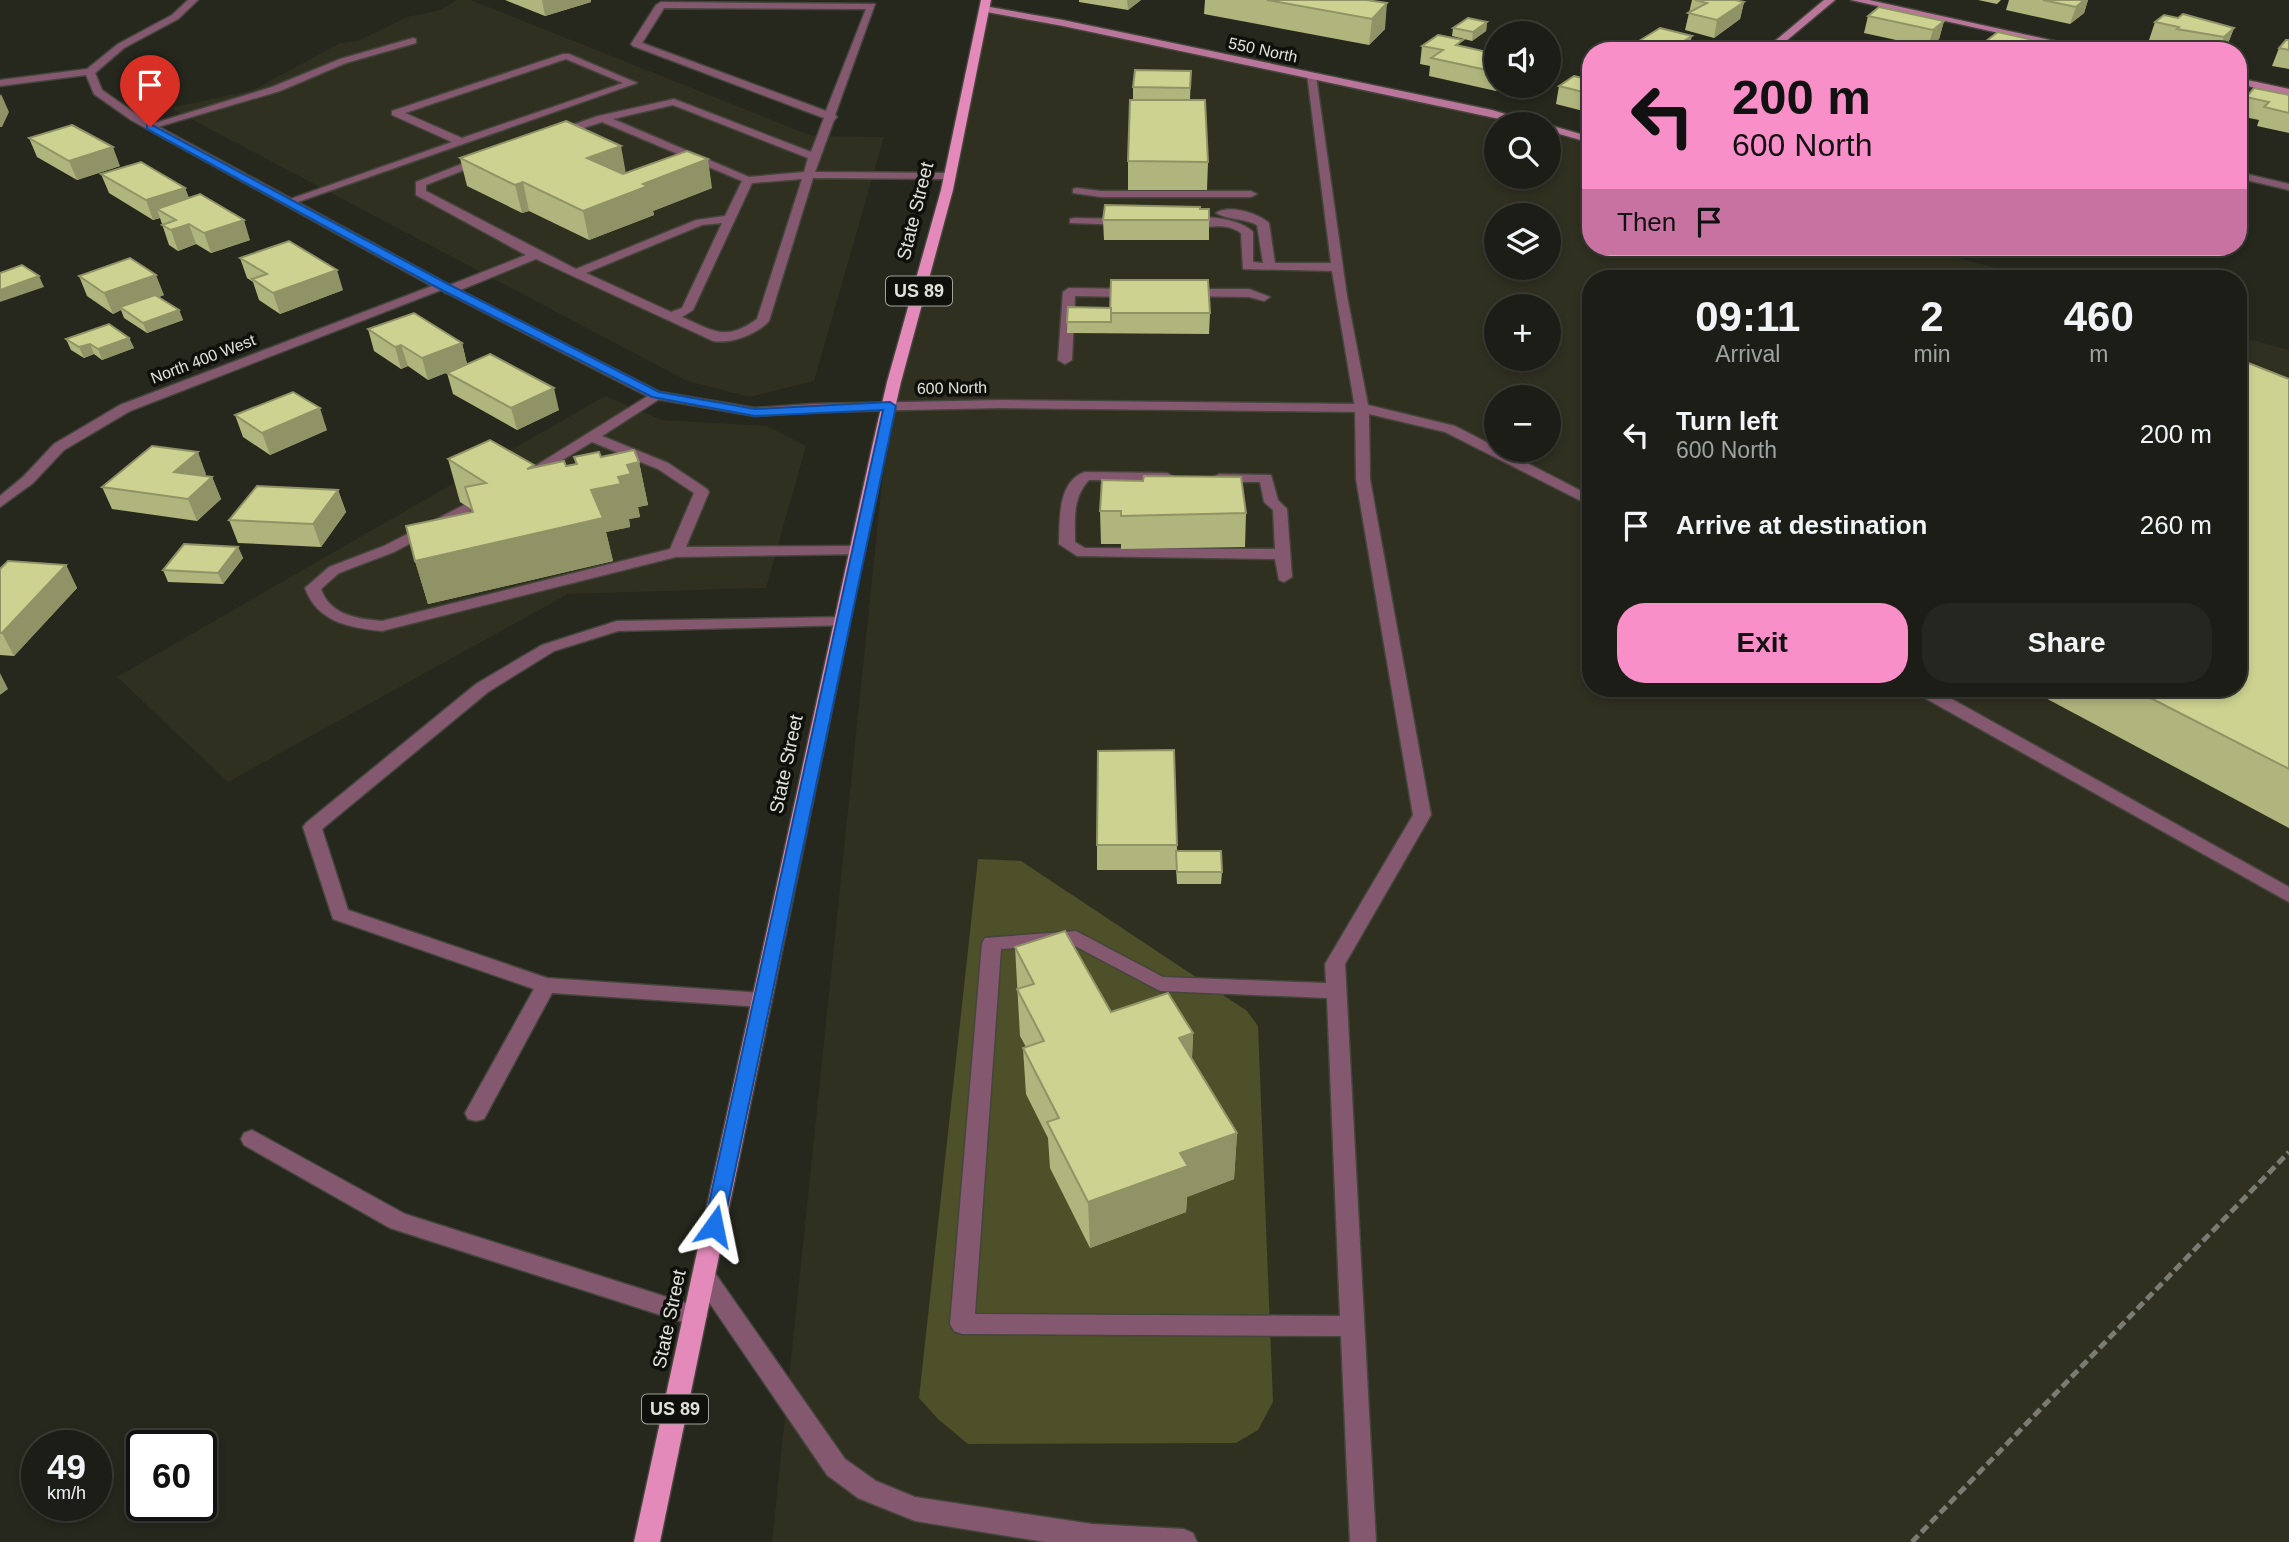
<!DOCTYPE html>
<meta charset="utf-8">
<style>
:root{--surface:#1c1d16;--page:#25261f;--text:#f1f3f6;--muted:#a0a2a1;--line:#3a3b35;--accent:#f98fc9}
body{margin:0;font-family:Helvetica,sans-serif;background:var(--page);color:var(--text);height:100vh;display:flex;flex-direction:column;font-size:26px;white-space:nowrap}
*{box-sizing:border-box;margin:0}
p{font-size:23px;color:var(--muted)}
.icon{flex:none;width:38px;height:38px;fill:none;stroke:currentColor;stroke-width:2;stroke-linecap:round;stroke-linejoin:round}
.map{position:relative;flex:1;overflow:hidden}
.side{position:absolute;left:1582px;top:270px;width:665px;height:427px;display:flex;flex-direction:column;background:var(--surface);border-radius:28px;box-shadow:0 4px 10px #0003,0 0 0 2px var(--line)}
.side>*{flex:none}
.guide{position:absolute;left:1582px;top:42px;width:665px;height:214px;border-radius:28px;box-shadow:0 4px 10px #0003,0 0 0 2px var(--line);background:#f98fc9;color:#111;overflow:hidden}
.buttons{position:absolute;left:1484px;top:21px;display:grid;gap:14px}
.buttons a{display:grid;place-items:center;width:77px;height:77px;border-radius:50%;background:var(--surface);box-shadow:0 4px 10px #0003,0 0 0 2px var(--line);font-size:35px}
.speed{position:absolute;left:21px;top:1430px;display:flex;gap:14px;font-size:35px;font-weight:700;text-align:center}
.speed>*{display:grid;place-content:center;width:91px;height:91px;border-radius:50%;background:var(--surface);box-shadow:0 4px 10px #0003,0 0 0 2px var(--line);line-height:1}
.speed small{font-size:18px;font-weight:400}
.speed .limit{border:4px solid #111;border-radius:10px;background:#fff;color:#111}
.pin{position:absolute;display:grid;place-items:center;width:60px;height:60px;color:#fff;margin:-72px -30px;border-radius:50% 50% 50% 0;rotate:-45deg;box-shadow:0 0 7px #0007}
.pin .icon{rotate:45deg}
.me{position:absolute;width:77px;margin:-38px;rotate:12deg;stroke-linejoin:round;filter:drop-shadow(0 0 5px #0008)}
.turn{display:flex;align-items:center;gap:24px;height:147px;padding:0 35px;font-size:32px}
.turn .icon{width:91px;height:91px;stroke-width:2.5}
.turn b{display:block;font-size:49px;line-height:60px}
.then{display:flex;align-items:center;height:66px;padding:0 35px;background:#0003;gap:14px;font-size:26px}
.eta{display:flex;justify-content:space-evenly;align-items:center;height:119px;text-align:center}
.eta b{font-size:42px;font-weight:700;line-height:49px}
.button{display:flex;gap:14px;margin-top:auto;padding:14px 35px}
.button a{flex:1;height:80px;border-radius:28px;background:var(--accent);color:#111;font-size:28px;font-weight:700;line-height:80px;text-align:center}
.button a+a{background:var(--page);color:var(--text)}
ul{padding:0;list-style:none}
li{display:flex;align-items:center;gap:21px;height:91px;padding:0 35px}
li div{flex:1}
li b{display:block;font-size:26px}
li em{font-style:normal}
.map>svg:first-child{display:block}
</style>
<div class="map">
<svg width="2289" height="1542" viewBox="0 0 2289 1542">
<rect width="100%" height="100%" fill="#26271d"/>
<g fill="#2f3020" fill-rule="evenodd">
<polygon points="457,0 471,0 812,136 884,137 814,381 750,397 687,381 170,108 253,90 340,43 358,41 407,17 440,10"/>
<path d="M984,9L1492,113L1534,124H1496V177H1549V128L1591,140V247H1919L2032,278H1591V688H2238V336L2289,350V1542H772L890,406ZM1496,215H1549V268H1496ZM1496,306H1549V359H1496ZM1496,397H1549V450H1496Z"/>
<polygon points="605,396 662,420 767,426 806,446 766,588 568,594 228,782 117,677"/>
</g>
<polygon fill="#4e5029" points="978,859 1021,861 1247,1011 1258,1026 1273,1402 1258,1430 1236,1443 968,1444 938,1419 919,1398"/>
<g fill="none" stroke-linecap="round" stroke-linejoin="round">
<g stroke="#44453b" stroke-width="3">
<g id="lane">
<path d="M661,2L875,4L835,115L837,117L834,120L815,172L950,173L956,176L950,179L813,178L769,321C757,334 732,344 713,341L536,259L453,293H445V287L526,255L416,195V182L479,157H487V161L426,185V191L576,269L696,220L725,216L742,181L602,122L556,137L551,134L552,132L598,116L674,99L811,152L824,118L633,46L631,44L656,5ZM664,8L866,9L826,111L642,43ZM673,105L808,158L804,172L749,177L613,119ZM802,179L757,319C725,342 714,331 682,317L693,310L752,183ZM722,223L682,308L671,312L586,273L702,225Z"/>
<polygon points="413,38 416,39 416,43 346,63 280,91 154,128 145,126 272,87 340,59"/>
<path d="M563,54H569L637,83L292,204L282,202L452,142L392,115V111ZM566,59L623,83L462,138L405,113Z"/>
<path d="M1307,74L1316,76L1347,296L1368,405L1455,426L1591,496V506L1445,432L1369,414L1370,479L1431,815L1345,964L1376,1542H1350L1341,1336L962,1334L954,1331L950,1324L982,943L985,938L1076,931L1163,977L1326,983L1325,964L1413,815L1356,479L1355,408L1332,271L1243,269L1241,233C1221,218 1195,234 1179,223C1194,212 1240,218 1253,232V262L1263,263L1257,225C1244,218 1227,220 1216,213C1230,204 1257,213 1269,223L1275,263H1331ZM1073,945L1160,991L1327,998L1340,1316L975,1314L1001,949Z"/>
<polygon points="2238,172 2289,184 2289,190 2238,178"/>
<polygon points="1077,188 1101,191 1251,191 1257,194 1251,197 1101,197 1073,193 1073,189"/>
<polygon points="1074,218 1125,219 1131,222 1125,225 1070,223 1070,219"/>
<polygon points="1069,288 1134,289 1140,293 1134,297 1075,296 1072,360 1065,364 1058,360 1063,292"/>
<polygon points="1187,289 1249,289 1270,297 1264,301 1249,297 1183,296 1183,290"/>
<path d="M656,391L663,395L661,398L602,436L668,463L707,489L709,492L686,547L857,546L862,548L865,551L862,554L676,557L382,631C350,628 317,622 305,588L329,567L384,546L464,505L471,509L469,512L394,552L339,573L321,589C330,615 357,619 382,621L670,549L694,493L658,469L592,442L531,479L526,480L519,476Z"/>
<path d="M1085,472L1167,473L1174,477L1167,481L1089,480C1072,498 1075,520 1075,542L1085,548L1275,549L1273,510L1264,502L1260,482H1219L1212,478L1219,474L1271,475L1278,500L1287,509L1292,577L1284,582L1279,580L1275,559L1077,556L1059,544C1060,521 1057,481 1085,472Z"/>
<polygon points="842,617 848,619 850,622 848,625 618,631 554,651 488,692 322,829 348,910 547,978 762,993 769,995 772,1000 769,1005 762,1007 552,993 484,1119 476,1121 468,1119 465,1113 534,989 333,919 303,827 306,823 476,684 542,645 617,621"/>
<polygon points="1912,688 1932,688 2289,887 2289,902 1914,692"/>
<polygon points="252,1130 405,1214 695,1306 703,1309 707,1316 703,1323 695,1326 390,1228 244,1145 241,1139 244,1133"/>
<polygon points="704,1266 712,1269 845,1459 876,1481 915,1497 1092,1524 1184,1529 1193,1533 1197,1542 1045,1542 915,1521 858,1498 827,1475 696,1283 693,1276 696,1269"/>
</g>
</g>
<g stroke="#44453b" stroke-width="3">
<polygon id="street" points="188,0 198,0 178,19 124,48 95,73 102,90 139,116 446,283 660,392 755,408 812,404 1001,400 1362,404 1369,408 1362,412 1001,408 812,412 755,416 651,398 441,290 130,411 64,450 33,483 0,507 0,496 23,477 54,444 120,405 432,286 131,120 94,94 86,75 0,86 0,80 87,69 118,44 172,15"/>
</g>
<g stroke="#44453b" stroke-width="3">
<g id="secondary">
<polygon points="1824,0 1835,0 1774,51 1763,51"/>
<polygon points="1851,0 1869,0 2100,51 2080,51"/>
<polygon points="984,6 1063,20 1492,110 1539,124 1523,124 1063,26 981,11 981,7"/>
<polygon points="2238,78 2289,89 2289,95 2238,84"/>
<polygon points="1549,125 1591,137 1591,143 1549,131"/>
</g>
</g>
<g stroke="#44453b" stroke-width="3">
<polygon id="primary" points="981,0 991,0 953,190 901,382 886,447 660,1542 634,1542 872,447 887,382 941,190"/>
</g>
<polyline stroke="#7a7b73" stroke-width="5" stroke-dasharray="9 4.5" stroke-linecap="butt" points="1912,1542 2289,1152"/>
<use href="#lane" fill="#845970" fill-rule="evenodd"/>
<use href="#street" fill="#845970" fill-rule="evenodd"/>
<use href="#secondary" fill="#ba759a" fill-rule="evenodd"/>
<use href="#primary" fill="#e38aba" fill-rule="evenodd"/>
</g>
<g fill="#b0b57d">
<polygon points="505,0 591,0 591,2 545,16"/>
<polygon points="1079,0 1141,0 1128,10 1079,2"/>
<polygon points="1205,0 1366,0 1385,29 1369,45 1204,14"/>
<polygon points="1692,0 1735,0 1744,2 1740,19 1714,38 1685,30"/>
<polygon points="1978,0 2001,0 1997,4"/>
<polygon points="2009,0 2088,0 2084,13 2070,24 2006,10"/>
<polygon points="1868,16 1944,21 1939,39 1928,47 1864,33"/>
<polygon points="1487,22 1486,31 1472,41 1452,36 1453,28"/>
<polygon points="2155,22 2234,28 2227,46 2222,51 2194,51 2171,46 2171,45 2149,40"/>
<polygon points="2289,40 2289,69 2272,66 2279,48"/>
<polygon points="1639,41 1690,42 1697,44 1695,51 1637,51"/>
<polygon points="1982,44 2067,48 2066,51 1980,51"/>
<polygon points="1422,46 1462,47 1496,54 1496,86 1503,86 1496,91 1429,76 1430,66 1420,64"/>
<polygon points="1191,71 1190,100 1208,162 1207,190 1128,190 1128,161 1133,100 1133,87"/>
<polygon points="1591,80 1591,113 1556,104 1559,86"/>
<polygon points="2289,95 2289,133 2257,126 2259,120 2239,116 2246,97"/>
<polygon points="29,138 120,166 77,180 37,157"/>
<polygon points="460,158 626,173 712,188 653,211 654,215 589,240 529,211 522,213 467,186"/>
<polygon points="101,174 185,188 189,198 250,240 211,253 196,244 178,251 169,245 160,218 153,220 109,193"/>
<polygon points="1200,209 1209,209 1209,240 1104,240 1103,220"/>
<polygon points="240,258 343,290 280,314 259,300 253,282 247,278"/>
<polygon points="79,276 164,295 159,297 179,310 183,320 147,333 124,318 121,310 113,314 87,296"/>
<polygon points="1068,307 1210,313 1209,334 1067,333"/>
<polygon points="368,329 462,343 467,364 559,410 517,430 453,394 447,373 463,366 428,380 408,366 401,369 374,351"/>
<polygon points="129,338 134,348 102,360 94,354 84,358 71,350 66,339"/>
<polygon points="2289,379 2289,828 2027,688 2238,688"/>
<polygon points="235,415 327,430 270,455 243,437"/>
<polygon points="574,457 601,457 639,462 648,505 638,507 640,517 629,519 630,527 606,532 613,561 428,604 415,561 472,512 471,509 460,502 448,459 535,467 566,466 576,464"/>
<polygon points="206,474 204,476 212,477 221,499 197,521 112,509 102,487"/>
<polygon points="338,490 346,512 321,547 238,543 229,520"/>
<polygon points="1100,511 1246,513 1245,547 1121,549 1121,544 1101,544"/>
<polygon points="238,547 243,558 223,584 168,582 163,570"/>
<polygon points="66,565 77,588 14,656 0,655 0,569"/>
<polygon points="1174,750 1177,851 1222,872 1221,884 1177,884 1176,868 1176,870 1097,870 1097,845"/>
<polygon points="1015,947 1111,1012 1193,1033 1192,1058 1237,1133 1234,1179 1187,1197 1186,1212 1090,1248 1050,1168 1048,1138 1026,1094 1023,1048 1026,1047 1020,1036"/>
</g>
<g fill="#909366">
<polygon points="542,0 591,0 591,2 545,16"/>
<polygon points="1127,0 1141,0 1128,10"/>
<polygon points="2084,0 2088,0 2084,13 2070,24 2076,7"/>
<polygon points="1744,2 1740,19 1714,38 1717,20"/>
<polygon points="1387,3 1385,29 1369,45 1372,19"/>
<polygon points="1944,21 1939,39 1928,47 1933,30"/>
<polygon points="1487,22 1486,31 1472,41 1473,32"/>
<polygon points="2234,28 2227,46 2222,51 2219,51 2224,37"/>
<polygon points="1692,36 1689,48 1697,44 1695,51 1682,51 1684,41"/>
<polygon points="1497,86 1503,86 1496,91"/>
<polygon points="1,94 9,112 2,127 0,127 0,96"/>
<polygon points="621,146 626,174 593,186 587,158"/>
<polygon points="113,147 120,166 77,180 69,161"/>
<polygon points="708,159 712,188 653,211 654,215 589,240 583,211 643,184"/>
<polygon points="523,182 529,211 522,213 515,185"/>
<polygon points="185,188 192,207 157,209 160,218 153,220 146,200"/>
<polygon points="244,220 250,240 211,253 204,233"/>
<polygon points="189,224 196,244 178,251 171,230"/>
<polygon points="337,270 343,290 280,314 273,293"/>
<polygon points="156,275 164,295 123,310 120,307 121,310 113,314 104,293"/>
<polygon points="39,276 44,287 0,302 0,290"/>
<polygon points="179,310 183,320 147,333 143,323"/>
<polygon points="129,338 134,348 102,360 98,349"/>
<polygon points="462,343 467,364 428,380 422,358"/>
<polygon points="90,344 94,354 84,358 79,347"/>
<polygon points="401,345 408,366 401,369 395,347"/>
<polygon points="554,388 559,410 517,430 511,408"/>
<polygon points="320,408 327,430 270,455 262,433"/>
<polygon points="198,452 206,474 183,494 174,472"/>
<polygon points="639,462 648,505 638,507 640,517 629,519 630,527 606,532 613,561 428,604 415,561 591,490 618,477 627,465"/>
<polygon points="212,477 221,499 197,521 188,499"/>
<polygon points="338,490 346,512 321,547 313,524"/>
<polygon points="238,547 243,558 223,584 218,573"/>
<polygon points="66,565 77,588 14,656 2,633"/>
<polygon points="0,673 8,689 0,695"/>
<polygon points="1193,1033 1191,1079 1179,1038"/>
<polygon points="1237,1133 1234,1179 1187,1197 1186,1212 1090,1248 1088,1202 1180,1153"/>
</g>
<g fill="#cdd291" stroke="#909366" stroke-width="2">
<polygon points="1267,0 1366,0 1387,3 1372,19"/>
<polygon points="1695,0 1735,0 1744,2 1717,20 1688,13 1707,3"/>
<polygon points="2043,0 2084,0 2076,7"/>
<polygon points="1879,7 1944,21 1933,30 1868,16"/>
<polygon points="2183,14 2234,28 2224,37 2177,29 2179,27 2155,22 2164,15 2178,18"/>
<polygon points="1468,18 1487,22 1473,32 1453,28"/>
<polygon points="1660,28 1692,36 1684,41 1697,44 1686,51 1680,51 1639,41"/>
<polygon points="1998,32 2067,48 2063,51 2010,51 1982,44"/>
<polygon points="1438,35 1463,40 1456,45 1496,54 1496,72 1431,58 1443,50 1422,46"/>
<polygon points="2286,40 2289,40 2289,50 2279,48"/>
<polygon points="1135,70 1191,71 1190,88 1133,87"/>
<polygon points="1574,76 1591,80 1591,94 1559,86"/>
<polygon points="2254,88 2289,95 2289,113 2264,107 2269,102 2246,97"/>
<polygon points="1130,100 1205,100 1208,162 1128,161"/>
<polygon points="566,121 621,146 587,158 623,174 687,151 708,159 643,184 648,186 583,211 523,182 515,185 460,158"/>
<polygon points="72,125 113,147 69,161 29,138"/>
<polygon points="141,162 185,188 146,200 101,174"/>
<polygon points="200,194 244,220 204,233 189,224 171,230 162,225 176,220 157,209"/>
<polygon points="1105,205 1200,207 1200,209 1209,209 1209,220 1103,220"/>
<polygon points="289,241 337,270 273,293 252,279 267,274 240,258"/>
<polygon points="130,258 156,275 104,293 79,276"/>
<polygon points="22,265 39,276 0,290 0,273"/>
<polygon points="1111,280 1208,280 1210,313 1110,313"/>
<polygon points="155,295 179,310 143,323 120,307"/>
<polygon points="1068,307 1111,308 1111,322 1067,322"/>
<polygon points="414,313 462,343 422,358 401,345 395,347 368,329"/>
<polygon points="109,324 129,338 98,349 90,344 79,347 66,339"/>
<polygon points="490,354 554,388 511,408 447,373"/>
<polygon points="2238,359 2289,379 2289,769 2131,688 2238,688"/>
<polygon points="293,392 320,408 262,433 235,415"/>
<polygon points="490,440 534,465 527,469 564,461 566,466 577,464 574,457 599,452 601,457 634,450 639,462 627,465 631,474 618,477 621,484 591,490 603,518 415,561 406,526 473,512 465,487 486,483 448,459"/>
<polygon points="152,446 198,452 174,472 212,477 188,499 102,487"/>
<polygon points="1144,476 1241,477 1246,513 1121,516 1121,511 1100,511 1102,480 1143,481"/>
<polygon points="257,486 338,490 313,524 229,520"/>
<polygon points="184,544 238,547 218,573 163,570"/>
<polygon points="8,561 66,565 2,633 0,633 0,569"/>
<polygon points="1174,750 1177,845 1097,845 1098,751"/>
<polygon points="1176,851 1221,851 1222,872 1177,872"/>
<polygon points="1065,931 1111,1012 1168,993 1193,1033 1179,1038 1237,1133 1180,1153 1188,1166 1088,1202 1047,1122 1059,1118 1023,1048 1044,1041 1017,989 1034,984 1015,947"/>
</g>
<polygon fill="#1a73e8" stroke="#114b97" stroke-width="2" points="150,124 446,283 659,392 755,409 890,402 896,406 722,1232 714,1235 707,1232 704,1226 883,410 755,416 652,397 438,288 147,129 147,125"/>
<g text-anchor="middle" dominant-baseline="central" stroke-width="7" stroke-linejoin="round" paint-order="stroke">
<g font-size="16" fill="#e1e2db" stroke="#0f0f0b">
<text transform="translate(1263 50) rotate(12)">550 North</text>
<text transform="translate(203 359) rotate(-21)">North 400 West</text>
<text transform="translate(952 388) rotate(-1)">600 North</text>
</g>
<g fill="#0f0f0b" stroke="#a2a39d" stroke-width="2">
<rect x="886" y="276.5" width="66" height="29" rx="5"/>
<rect x="642" y="1394.5" width="66" height="29" rx="5"/>
</g>
<g font-size="18" font-weight="bold" fill="#e1e2db">
<text x="919" y="291">US 89</text>
<text x="675" y="1409">US 89</text>
</g>
<g font-size="19" fill="#e1e2db" stroke="#0f0f0b">
<text transform="translate(915 211) rotate(-76)">State Street</text>
<text transform="translate(786 764) rotate(-78)">State Street</text>
<text transform="translate(669 1319) rotate(-78)">State Street</text>
</g>
</g>
</svg>
<div class="buttons">
<a><svg class="icon" aria-label="sound" viewBox="0 0 24 24"><path d="M4 9h4l5-4v14l-5-4H4zM17 9q2 3 0 6"/></svg></a>
<a><svg class="icon" aria-label="search" viewBox="0 0 24 24"><circle cx="10" cy="10" r="6"/><path d="M15 15l6 6"/></svg></a>
<a><svg class="icon" aria-label="layers" viewBox="0 0 24 24"><path d="M12 4l9 5-9 5-9-5zM3 14l9 5 9-5"/></svg></a>
<a>+</a>
<a>−</a>
</div>
<div class="speed"><div>49<small>km/h</small></div><div class="limit">60</div></div>
<div class="pin" style="left:150px;top:127px;background:#d93025"><svg class="icon" aria-label="arrive" viewBox="0 0 24 24"><path d="M6 21V4h12l-3 4 3 4H6"/></svg></div>
<svg class="me" style="left:714px;top:1226px" viewBox="-20 -20 40 40"><path d="M0-17L14 15 0 8-14 15z" fill="#1a73e8" stroke="#fff" stroke-width="4"/></svg>
<div class="guide">
<div class="turn"><svg class="icon" aria-label="left" viewBox="0 0 24 24"><path d="M17 20v-9H6M10 6l-5 5 5 5"/></svg><div><b>200 m</b>600 North</div></div>
<div class="then">Then<svg class="icon" aria-label="arrive" viewBox="0 0 24 24"><path d="M6 21V4h12l-3 4 3 4H6"/></svg></div>
</div>
<section class="side">
<div class="eta">
<div><b>09:11</b><p>Arrival</p></div>
<div><b>2</b><p>min</p></div>
<div><b>460</b><p>m</p></div>
</div>
<ul>
<li><svg class="icon" aria-label="left" viewBox="0 0 24 24"><path d="M17 20v-9H6M10 6l-5 5 5 5"/></svg><div><b>Turn left</b><p>600 North</p></div><em>200 m</em></li>
<li><svg class="icon" aria-label="arrive" viewBox="0 0 24 24"><path d="M6 21V4h12l-3 4 3 4H6"/></svg><div><b>Arrive at destination</b></div><em>260 m</em></li>
</ul>
<div class="button"><a>Exit</a><a>Share</a></div>
</section>
</div>
